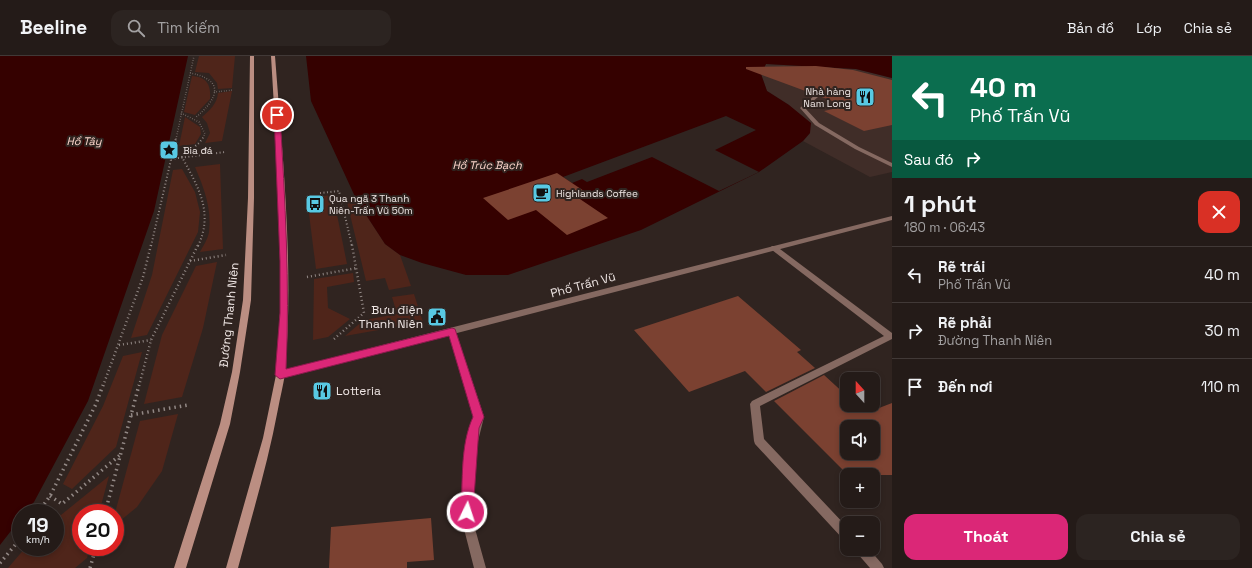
<!DOCTYPE html>
<html lang="vi">
<meta charset="utf-8">
<style>
:root{--surface:#241b18;--page:#2c2421;--text:#f1f3f6;--muted:#a3a1a2;--line:#413937;--accent:#db2777}
body{margin:0;font-family:"Space Grotesk",sans-serif;background:var(--page);color:var(--text);height:100vh;display:flex;flex-direction:column;font-size:15px;white-space:nowrap}
*{box-sizing:border-box;margin:0}
p{font-size:13px;color:var(--muted)}
.icon{flex:none;width:22px;height:22px;fill:none;stroke:currentColor;stroke-width:2;stroke-linecap:round;stroke-linejoin:round}
.map{position:relative;flex:1;overflow:hidden}
.panel{display:flex;flex-direction:column;background:var(--surface);width:360px}
.panel>*{flex:none}
.hud{background:#0b6e4f;color:#fff;overflow:hidden}
.needle{width:26px;rotate:339deg}
.controls{position:absolute;left:840px;top:316px;display:grid;gap:8px}
.controls a{display:grid;place-items:center;width:40px;height:40px;border-radius:8px;background:var(--surface);box-shadow:0 2px 6px #0003,0 0 0 1px var(--line);font-size:20px}
.speed{position:absolute;left:12px;top:448px;display:flex;gap:8px;font-size:20px;font-weight:700;text-align:center}
.speed>*{display:grid;place-content:center;width:52px;height:52px;border-radius:50%;background:var(--surface);box-shadow:0 2px 6px #0003,0 0 0 1px var(--line);line-height:1}
.speed small{font-size:10px;font-weight:400}
.speed .limit{border:6px solid #d22;background:#fff;color:#111}
.pin{position:absolute;display:grid;place-items:center;width:34px;height:34px;color:#fff;margin:-17px;border:2px solid #fff;border-radius:50%;box-shadow:0 1px 4px #0007}
.me{position:absolute;width:44px;margin:-22px;rotate:4deg;stroke-linejoin:round;filter:drop-shadow(0 0 3px #0008)}
.turn{display:flex;align-items:center;gap:14px;height:84px;padding:0 12px;font-size:18px}
.turn .icon{width:52px;height:52px;stroke-width:2.5}
.turn b{display:block;font-size:28px;line-height:34px}
.then{display:flex;align-items:center;height:38px;padding:0 12px;background:#0003;gap:8px;font-size:15px}
.round{display:grid;place-items:center;flex:none;width:42px;height:42px;border-radius:12px;background:var(--page)}
.summary{display:flex;align-items:center;justify-content:space-between;height:68px;padding:0 12px}
h1{font-size:24px;font-weight:700;line-height:30px}
.action{display:flex;gap:8px;margin-top:auto;padding:8px 12px}
.action a{flex:1;height:46px;border-radius:12px;background:var(--accent);color:#fff;font-size:16px;font-weight:700;line-height:46px;text-align:center}
.action a+a{background:var(--page);color:var(--text)}
ul{padding:0;list-style:none}
li{display:flex;align-items:center;gap:12px;height:56px;padding:0 12px;border-top:1px solid var(--line)}
li div{flex:1}
li b{display:block;font-size:15px}
li em{font-style:normal}
header{display:flex;align-items:center;gap:24px;box-sizing:border-box;height:56px;padding:0 20px;background:var(--surface);border-bottom:1px solid var(--line)}
header strong{font-size:19px}
nav{display:flex;gap:22px;margin-inline-start:auto;font-size:14px}
.search{width:280px;height:36px;background:var(--page);display:flex;align-items:center;gap:10px;box-sizing:border-box;padding:0 14px;border-radius:12px;color:var(--muted);font-size:15px}
main{display:flex;flex:1;min-height:0}
.map>svg:first-child{display:block}
</style>
<header>
<strong>Beeline</strong>
<div class="search"><svg class="icon" aria-label="search" viewBox="0 0 24 24"><circle cx="10" cy="10" r="6"/><path d="M15 15l6 6"/></svg>Tìm kiếm</div>
<nav><a>Bản đồ</a><a>Lớp</a><a>Chia sẻ</a></nav>
</header>
<main>
<div class="map">
<svg width="892" height="512" viewBox="0 0 892 512">
<rect width="100%" height="100%" fill="#302420"/>
<polygon fill="#402d28" points="766,8 856,13 892,22 892,116 870,121 803,85 810,77 789,49 767,35 761,18"/>
<g fill="#4f251a">
<polygon points="199,0 235,0 232,32 218,33 217,27 209,17 195,16"/>
<path d="M192,20C207,21 211,29 210,43L195,59L184,56Z"/>
<path d="M232,35L222,85L205,87L210,77L207,67L202,61C210,54 217,48 218,37Z"/>
<polygon points="185,61 200,71 201,78 195,88 179,90"/>
<path d="M220,108L223,193L200,196C203,190 208,183 209,176C212,153 204,132 195,111Z"/>
<polygon points="182,113 195,136 200,156 198,176 147,279 131,282 152,219 173,114"/>
<polygon points="333,139 347,208 316,213 307,142"/>
<polygon points="357,145 385,188 400,199 411,230 389,234 385,222 366,225 347,146"/>
<polygon points="217,206 203,272 182,341 144,348 162,279 196,210"/>
<polygon points="353,217 354,226 327,231 328,252 350,263 328,281 313,284 314,223"/>
<polygon points="414,238 423,266 345,280 364,264 397,258 392,241"/>
<polygon points="142,296 116,391 72,433 63,428 103,350 123,300"/>
<polygon points="178,358 162,415 137,451 115,469 115,457 140,365"/>
<polygon points="109,420 99,457 81,457 81,491 90,491 87,502 75,512 8,512 26,491 55,491 55,457 48,457 51,452 61,459"/>
</g>
<g fill="#350100">
<polygon points="0,0 188,0 154,155 88,345 34,446 25,457 21,457 21,462 0,489"/>
<polygon points="306,0 892,0 892,22 856,13 766,8 761,18 767,35 789,49 811,67 810,77 803,85 759,116 641,174 508,219 466,219 422,207 400,199 385,188 357,145 311,45"/>
</g>
<polygon fill="#302420" points="726,60 756,74 715,94 759,116 719,135 652,101 587,126 582,123 572,127 563,121"/>
<g fill="#7b4131" fill-rule="evenodd">
<polygon points="816,10 853,14 892,24 892,69 864,75 824,55 846,50 746,13 746,11"/>
<polygon points="557,117 584,135 574,139 608,162 567,179 536,154 508,164 483,142"/>
<polygon points="738,240 801,294 797,296 815,312 766,336 745,315 689,336 634,274"/>
<path d="M824,319L847,340V349H857L866,357L892,347V419H848L774,345ZM847,371H873V397H847Z"/>
<polygon points="431,462 434,504 407,506 407,512 329,512 331,471"/>
</g>
<g fill="none" stroke-linecap="round" stroke-linejoin="round">
<g stroke="#928885" stroke-width="1.5" stroke-dasharray="0.5 2" stroke-linecap="butt">
<path d="M190,17C227,24 217,44 195,62"/>
<polyline points="214,36 233,34"/>
<polyline points="181,57 199,66 205,78 202,83"/>
<polyline points="176,83 194,0"/>
</g>
<g stroke="#928885" stroke-width="2" stroke-dasharray="1 2.5" stroke-linecap="butt">
<polyline points="171,103 225,96"/>
<polyline points="320,137 339,135 352,190"/>
<polyline points="151,190 176,82"/>
<path d="M198,190C214,156 198,131 182,101L199,87L203,82"/>
</g>
<g stroke="#928885" stroke-width="2.5" stroke-dasharray="1 3" stroke-linecap="butt">
<polyline points="190,205 226,199"/>
<polyline points="307,221 357,212"/>
<polyline points="334,283 364,257 352,189"/>
<polyline points="119,289 151,284"/>
<polyline points="103,330 143,221 151,189"/>
<polyline points="139,330 151,284 198,189"/>
</g>
<g stroke="#928885" stroke-width="3.5" stroke-dasharray="1.5 4" stroke-linecap="butt">
<polyline points="131,359 188,349"/>
<polyline points="50,440 62,448 120,399"/>
<polyline points="38,457 50,440 96,348 103,329"/>
<polyline points="105,457 139,329"/>
<polyline points="0,507 21,482"/>
<polyline points="90,512 96,491"/>
</g>
<g fill="#856961" fill-rule="evenodd">
<polygon points="814,40 818,41 805,52 819,67 859,91 892,107 892,111 855,93 815,69 800,52"/>
<polygon points="772,190 776,190 892,277 892,283 760,350 764,383 847,471 847,485 843,483 755,388 754,385 750,348 752,345 884,280 772,194 770,192"/>
<polygon points="452,273 455,274 456,276 484,361 476,393 472,445 474,469 486,512 474,512 463,469 461,445 466,393 474,361 448,276 449,274"/>
<polygon points="855,493 869,493 882,508 884,512 870,512 857,497"/>
</g>
<polygon fill="#856961" fill-rule="evenodd" points="892,160 892,164 280,323 277,322 276,319 277,316 280,315"/>
<g fill="#bb8e82" fill-rule="evenodd">
<polygon points="250,0 254,0 254,142 251,244 240,316 230,368 186,512 174,512 220,368 232,316 243,244 248,142"/>
<path d="M271,0H275C283,105 294,212 285,318C283,330 280,342 278,353C268,407 252,459 238,512H226L263,382L276,319L280,257V205L278,118Z"/>
</g>
</g>
<path fill="#db2777" stroke="#8e194d" d="M277,57L280,59C285,144 290,228 286,313L452,272L455,273L484,361L479,372L473,456L471,460L467,462L462,460L461,456C463,425 460,389 473,361L449,280L280,323L275,319L280,257V205L274,59Z"/>
<defs>
<g id="restaurant-square" transform="scale(1)"><rect x="-9" y="-9" width="18" height="18" rx="4" fill="#58c9e3" stroke="#302420"/><path d="M-5-6h1v4h1v-4h1v4h1v-4h1v5L-1.5 .5V6h-2V.5L-5-1ZM5-6V6H3V1.5H1.5Q1.5-4 5-6Z" fill="#111"/></g>
<g id="sight-square" transform="scale(1)"><rect x="-9" y="-9" width="18" height="18" rx="4" fill="#58c9e3" stroke="#302420"/><path d="M0-6L1.8-2.2L6-1.7L2.9 1.2L3.7 5.4L0 3.3L-3.7 5.4L-2.9 1.2L-6-1.7L-1.8-2.2Z" fill="#111"/></g>
<g id="cafe-square" transform="scale(1)"><rect x="-9" y="-9" width="18" height="18" rx="4" fill="#58c9e3" stroke="#302420"/><path d="M-5.5-4.5H6V0H3Q3 3.5 0 3.5H-2.5Q-5.5 3.5-5.5 0ZM3-3.2v2h1.7v-2ZM-6 4.5H4V6H-6Z" fill="#111"/></g>
<g id="bus-square" transform="scale(1)"><rect x="-9" y="-9" width="18" height="18" rx="4" fill="#58c9e3" stroke="#302420"/><path d="M-5-6H5V4H4V6H2V4H-2V6H-4V4H-5ZM-3.5-4V0h7V-4ZM-3.5 1.2v1.5H-2V1.2ZM2 1.2v1.5H3.5V1.2Z" fill="#111"/></g>
<g id="civic-square" transform="scale(1)"><rect x="-9" y="-9" width="18" height="18" rx="4" fill="#58c9e3" stroke="#302420"/><path d="M-.6-6.5H3V-4.5H.6V-3L4-1V1h2V6H-6V1h2V-1L-.6-3ZM-1.2 2.5V6h2.4V2.5Z" fill="#111"/></g>
</defs>
<g fill-rule="evenodd">
<use href="#restaurant-square" x="865" y="41"/>
<use href="#sight-square" x="169" y="94"/>
<use href="#cafe-square" x="542" y="137"/>
<use href="#bus-square" x="315" y="148"/>
<use href="#civic-square" x="437" y="261"/>
<use href="#restaurant-square" x="322" y="335"/>
</g>
<g text-anchor="middle" dominant-baseline="central" stroke-width="4" stroke-linejoin="round" paint-order="stroke">
<g font-size="10" fill="#efe6e4" stroke="#302420" text-anchor="start">
<text x="851" y="35" text-anchor="end">Nhà hàng<tspan x="851" dy="12">Nam Long</tspan></text>
<text x="183" y="94">Bia đá</text>
<text x="556" y="137">Highlands Coffee</text>
<text x="329" y="142">Qua ngã 3 Thanh<tspan x="329" dy="12">Niên-Trấn Vũ 50m</tspan></text>
</g>
<g font-size="11" font-style="italic" fill="#fed7cd" stroke="#302420">
<text x="84" y="85">Hồ Tây</text>
<text x="487" y="109">Hồ Trúc Bạch</text>
</g>
<g font-size="12" fill="#efe6e4" stroke="#302420">
<text transform="translate(583 229) rotate(-15)">Phố Trấn Vũ</text>
<text transform="translate(229 259) rotate(-84)">Đường Thanh Niên</text>
</g>
<g font-size="12" fill="#efe6e4" stroke="#302420" text-anchor="end">
<text x="423" y="254">Bưu điện<tspan x="423" dy="14">Thanh Niên</tspan></text>
<text x="336" y="335" text-anchor="start">Lotteria</text>
</g>
</g>
</svg>
<div class="controls">
<a><svg class="needle" viewBox="-14 -14 28 28"><path d="M0-13l5 13h-10z" fill="#e53935"/><path d="M0 13l5-13h-10z" fill="#a3a1a2"/></svg></a>
<a><svg class="icon" aria-label="sound" viewBox="0 0 24 24"><path d="M4 9h4l5-4v14l-5-4H4zM17 9q2 3 0 6"/></svg></a>
<a>+</a>
<a>−</a>
</div>
<div class="speed"><div>19<small>km/h</small></div><div class="limit">20</div></div>
<div class="pin" style="left:277px;top:59px;background:#d93025"><svg class="icon" aria-label="arrive" viewBox="0 0 24 24"><path d="M6 21V4h12l-3 4 3 4H6"/></svg></div>
<svg class="me" style="left:467px;top:456px" viewBox="-20 -20 40 40"><circle r="17" fill="#db2777" stroke="#fff" stroke-width="3"/><path d="M0-11L8 9 0 5-8 9z" fill="#fff"/></svg>
</div>
<section class="panel">
<div class="hud">
<div class="turn"><svg class="icon" aria-label="left" viewBox="0 0 24 24"><path d="M17 20v-9H6M10 6l-5 5 5 5"/></svg><div><b>40 m</b>Phố Trấn Vũ</div></div>
<div class="then">Sau đó<svg class="icon" aria-label="right" viewBox="0 0 24 24"><path d="M7 20v-9h11M14 6l5 5-5 5"/></svg></div>
</div>
<div class="summary"><div><h1>1 phút</h1><p>180 m · 06:43</p></div><a class="round" style="background:#d93025;color:#fff"><svg class="icon" aria-label="close" viewBox="0 0 24 24"><path d="M6 6l12 12M18 6L6 18"/></svg></a></div>
<ul>
<li><svg class="icon" aria-label="left" viewBox="0 0 24 24"><path d="M17 20v-9H6M10 6l-5 5 5 5"/></svg><div><b>Rẽ trái</b><p>Phố Trấn Vũ</p></div><em>40 m</em></li>
<li><svg class="icon" aria-label="right" viewBox="0 0 24 24"><path d="M7 20v-9h11M14 6l5 5-5 5"/></svg><div><b>Rẽ phải</b><p>Đường Thanh Niên</p></div><em>30 m</em></li>
<li><svg class="icon" aria-label="arrive" viewBox="0 0 24 24"><path d="M6 21V4h12l-3 4 3 4H6"/></svg><div><b>Đến nơi</b></div><em>110 m</em></li>
</ul>
<div class="action"><a>Thoát</a><a>Chia sẻ</a></div>
</section>
</main>
